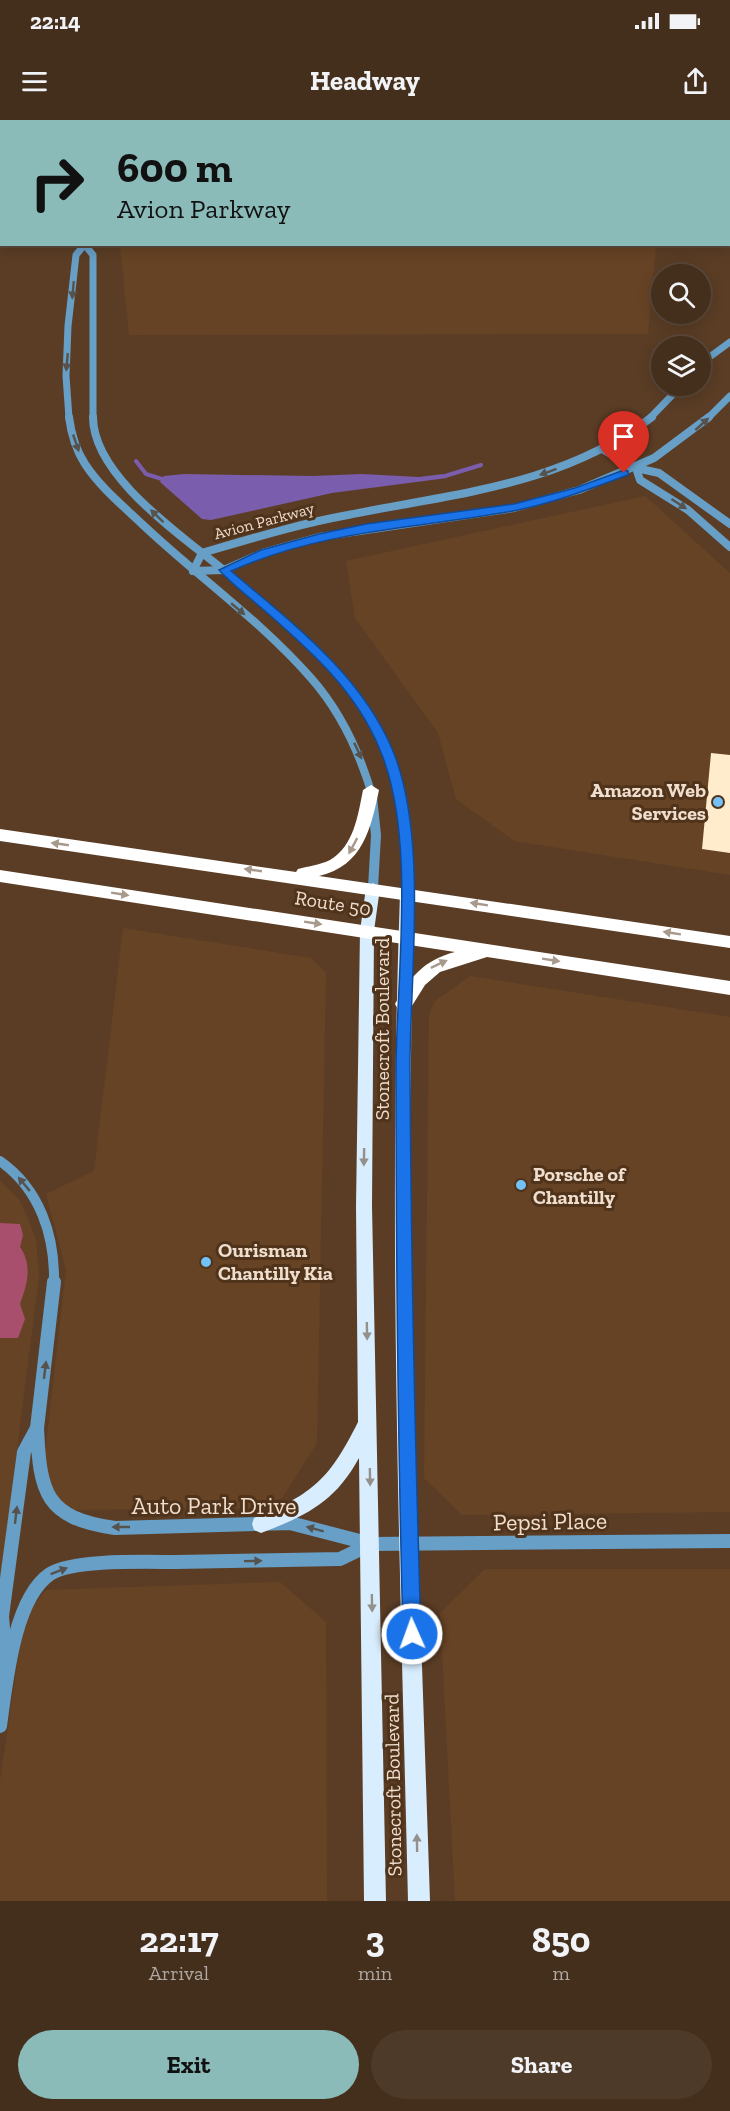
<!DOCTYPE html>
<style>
:root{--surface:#442e1c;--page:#4e3a29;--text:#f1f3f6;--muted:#afa8a3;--line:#5c4a3b;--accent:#8bbbb9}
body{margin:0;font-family:"Zilla Slab",serif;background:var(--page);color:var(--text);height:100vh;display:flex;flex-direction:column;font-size:22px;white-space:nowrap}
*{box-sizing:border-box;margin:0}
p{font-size:20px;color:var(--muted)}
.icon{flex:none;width:33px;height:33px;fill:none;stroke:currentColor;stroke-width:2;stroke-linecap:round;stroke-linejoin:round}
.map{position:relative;height:1781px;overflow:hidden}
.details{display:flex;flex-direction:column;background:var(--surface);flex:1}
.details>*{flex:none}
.hud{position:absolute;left:0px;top:0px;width:730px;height:126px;box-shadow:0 3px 15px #0003,0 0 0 2px var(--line);background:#8bbbb9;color:#111;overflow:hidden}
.controls{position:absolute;left:651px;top:144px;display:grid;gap:12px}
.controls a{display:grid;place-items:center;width:60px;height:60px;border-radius:50%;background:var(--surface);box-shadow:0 3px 15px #0003,0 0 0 2px var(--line);font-size:30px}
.pin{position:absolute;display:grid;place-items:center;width:51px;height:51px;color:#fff;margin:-62px -26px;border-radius:50% 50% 50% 0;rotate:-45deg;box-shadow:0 0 6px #0007}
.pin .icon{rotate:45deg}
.me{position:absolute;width:66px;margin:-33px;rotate:358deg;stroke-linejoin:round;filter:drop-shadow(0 0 4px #0008)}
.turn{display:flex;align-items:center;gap:21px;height:126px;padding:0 18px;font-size:27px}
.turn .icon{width:78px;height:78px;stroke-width:2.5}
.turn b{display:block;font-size:42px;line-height:51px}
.eta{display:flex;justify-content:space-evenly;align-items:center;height:102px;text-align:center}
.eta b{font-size:36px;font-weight:700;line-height:42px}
.button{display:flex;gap:12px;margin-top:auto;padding:12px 18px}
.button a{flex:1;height:69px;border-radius:36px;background:var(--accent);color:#111;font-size:24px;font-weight:700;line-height:69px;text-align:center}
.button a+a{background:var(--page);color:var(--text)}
.status{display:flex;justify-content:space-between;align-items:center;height:42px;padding:0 30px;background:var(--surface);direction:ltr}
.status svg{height:16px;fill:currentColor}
header{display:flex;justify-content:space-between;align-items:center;height:78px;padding:0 18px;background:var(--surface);font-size:27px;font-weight:700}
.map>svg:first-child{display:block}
</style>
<div class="status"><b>22:14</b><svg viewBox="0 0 49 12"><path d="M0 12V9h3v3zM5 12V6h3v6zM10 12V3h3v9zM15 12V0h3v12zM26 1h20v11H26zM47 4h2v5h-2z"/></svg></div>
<header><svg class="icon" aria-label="menu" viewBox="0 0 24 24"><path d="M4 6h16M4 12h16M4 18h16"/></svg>Headway<svg class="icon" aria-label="share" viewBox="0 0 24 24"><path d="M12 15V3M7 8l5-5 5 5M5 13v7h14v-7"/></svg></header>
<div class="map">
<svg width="730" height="1781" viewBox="0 0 730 1781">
<rect width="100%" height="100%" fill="#5b3d25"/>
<g fill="#674325">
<polygon points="108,0 730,0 730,33 729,2"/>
<polygon points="120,125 120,124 656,125 648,214 129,215"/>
<polygon points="645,376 730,453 730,755 514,721 456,679 438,613 355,498 346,441"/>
<polygon points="123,808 311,838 326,853 317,1323 282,1378 259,1388 64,1390 42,1361 66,1150 46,1074 94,1051"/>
<polygon points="470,856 730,897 730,1392 462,1395 424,1358 429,895 434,882"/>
<polygon points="0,1060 20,1081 28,1098 36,1120 39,1156 0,1464"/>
<polygon points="485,1449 730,1449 730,1781 455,1781 440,1493"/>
<polygon points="280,1462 326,1502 327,1781 0,1781 0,1661 24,1498 46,1470"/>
</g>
<path fill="#a94f6e" d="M0,1103L20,1104L23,1115L20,1127C33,1146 27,1164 20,1184L25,1199L18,1218H0Z"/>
<polygon fill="#7b5dad" points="184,354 312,356 362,354 419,357 443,354 447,358 332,373 211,400 202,399 160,362 164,356"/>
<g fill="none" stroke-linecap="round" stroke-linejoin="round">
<g stroke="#7b5dad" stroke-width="4">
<polyline points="136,341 146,354 162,359"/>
<polyline points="445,356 481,345"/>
</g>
</g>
<polygon fill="#feeccd" points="711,633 730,635 730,733 702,729"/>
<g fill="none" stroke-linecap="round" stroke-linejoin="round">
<g stroke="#679fc6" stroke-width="7">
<polyline points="85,125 93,135 93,298"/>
<polyline points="700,244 730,222"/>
<polyline points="69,298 66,256 68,206 76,135 85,124"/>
<polyline points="650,298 681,266"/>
<polyline points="708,298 730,276"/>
</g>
<g stroke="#679fc6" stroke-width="8">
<path d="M69,297C71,313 76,330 85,344C100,367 122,385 142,404C197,456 260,500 311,558C342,593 360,633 373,678"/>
<path d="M93,297C93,357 184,417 226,452C267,487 312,522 347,564C374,597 392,636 400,678"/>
<polyline points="602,329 636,348 659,353 730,404"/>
<polyline points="636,348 640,360 688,390 730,427"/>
<polyline points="193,451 224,450 265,432 319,417 514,388 579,370 654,338 709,297"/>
<path d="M193,451L202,433C250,419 298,404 348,395C456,373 561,366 652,297"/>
</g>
<g stroke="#679fc6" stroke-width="10">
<polyline points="372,677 376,715 373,768"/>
<polyline points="399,677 405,705 407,773"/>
<path d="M0,1041C40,1069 55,1116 54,1163"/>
</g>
<g stroke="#679fc6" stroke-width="14">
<path d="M37,1308C40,1373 45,1398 115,1408L290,1403L371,1424L730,1421"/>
<polyline points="7,1557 2,1496 24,1332 37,1308 54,1162"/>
<path d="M0,1606C6,1565 13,1479 50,1454C73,1439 148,1442 176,1442C231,1441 285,1440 340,1439L371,1424"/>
</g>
<g fill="#d8edfd" fill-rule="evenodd">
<path d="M373,763L380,768L374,811L372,1086L386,1781H364L359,1338C335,1382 306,1396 261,1413L254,1410L252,1404L254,1398C314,1374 330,1358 358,1302L356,1086L360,811L366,768Z"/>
<path d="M407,768L414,773C404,1109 419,1445 430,1781H408C400,1445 388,1109 400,773Z"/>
</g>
<g fill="#fff" fill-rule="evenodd">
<path d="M371,665L379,670C371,708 363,746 319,756L730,816V828L0,721V709L296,752L298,749C309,746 320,745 330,740C354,726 358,695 363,670Z"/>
<path d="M0,750L730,861V875L487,837L440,852L425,865L410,889H398L395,884C410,857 424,840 455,832L0,762Z"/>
</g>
</g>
<defs><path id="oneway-solid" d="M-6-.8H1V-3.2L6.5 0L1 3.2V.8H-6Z" transform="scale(1.5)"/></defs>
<g fill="#56534e">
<use href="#oneway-solid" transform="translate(73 170) rotate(95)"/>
<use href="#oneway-solid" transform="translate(67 242) rotate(95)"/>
<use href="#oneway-solid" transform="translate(702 304) rotate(-42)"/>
<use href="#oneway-solid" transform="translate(76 323) rotate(71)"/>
<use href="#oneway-solid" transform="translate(548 352) rotate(160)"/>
<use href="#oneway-solid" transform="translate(679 384) rotate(33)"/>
<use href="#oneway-solid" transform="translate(157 396) rotate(-136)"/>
<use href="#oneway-solid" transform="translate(238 489) rotate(40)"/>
<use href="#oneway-solid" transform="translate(358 631) rotate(65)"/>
<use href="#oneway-solid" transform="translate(24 1064) rotate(-130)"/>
<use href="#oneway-solid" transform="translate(45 1250) rotate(-83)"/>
<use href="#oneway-solid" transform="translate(16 1395) rotate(-83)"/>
<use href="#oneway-solid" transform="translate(121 1407) rotate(180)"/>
<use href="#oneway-solid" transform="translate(315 1409) rotate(-165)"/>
<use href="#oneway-solid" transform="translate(253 1441) rotate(-1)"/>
<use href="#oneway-solid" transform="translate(59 1451) rotate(-21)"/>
</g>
<g fill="#a7998c">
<use href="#oneway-solid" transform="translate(60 724) rotate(-172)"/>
<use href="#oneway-solid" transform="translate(353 726) rotate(118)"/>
<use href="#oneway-solid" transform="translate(253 750) rotate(-172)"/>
<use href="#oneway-solid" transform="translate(120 774) rotate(9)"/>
<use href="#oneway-solid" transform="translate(479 784) rotate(-171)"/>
<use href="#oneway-solid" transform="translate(313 803) rotate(9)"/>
<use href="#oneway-solid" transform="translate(672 813) rotate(-171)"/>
<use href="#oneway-solid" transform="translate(551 840) rotate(9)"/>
<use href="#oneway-solid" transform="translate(439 844) rotate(-25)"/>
</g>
<g fill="#94908c">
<use href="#oneway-solid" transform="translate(364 1037) rotate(91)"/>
<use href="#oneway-solid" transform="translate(367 1211) rotate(89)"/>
<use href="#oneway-solid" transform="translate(370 1357) rotate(89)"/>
<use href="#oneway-solid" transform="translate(372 1483) rotate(89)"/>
<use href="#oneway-solid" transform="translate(417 1723) rotate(-91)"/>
</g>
<path fill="#1a73e8" stroke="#114b97" stroke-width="1.5" d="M624,350L628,351V355C590,369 553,383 513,391C414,409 326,409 231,451C292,503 361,554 393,631C428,717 410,852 410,946C411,1136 415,1324 421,1514L418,1520L412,1523L406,1520L403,1514C398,1324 396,1135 396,946C397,852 416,715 380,630C357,572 311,531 265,491C250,478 233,465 219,450L261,430L319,414L366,404L514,384L575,368Z"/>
<g fill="#73c1f5" stroke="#4f331a" stroke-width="2">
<circle cx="718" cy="682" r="6"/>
<circle cx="521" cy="1065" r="6"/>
<circle cx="206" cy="1142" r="6"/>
</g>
<g text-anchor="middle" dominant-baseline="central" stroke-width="6" stroke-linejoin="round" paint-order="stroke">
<g font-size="16" fill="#efddce" stroke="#4f331a">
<text transform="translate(264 401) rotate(-15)">Avion Parkway</text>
</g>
<g font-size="20" font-weight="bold" fill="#efddce" stroke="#4f331a" text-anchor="start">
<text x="706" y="670" text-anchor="end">Amazon Web<tspan x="706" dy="23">Services</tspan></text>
<text x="533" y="1054">Porsche of<tspan x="533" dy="23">Chantilly</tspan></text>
<text x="218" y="1130">Ourisman<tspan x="218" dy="23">Chantilly Kia</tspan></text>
</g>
<g font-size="20" fill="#efddce" stroke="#4f331a">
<text transform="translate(333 783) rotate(9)">Route 50</text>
<text transform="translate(382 909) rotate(-90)">Stonecroft Boulevard</text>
<text transform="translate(393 1665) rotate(-91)">Stonecroft Boulevard</text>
</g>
<g font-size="24" fill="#efddce" stroke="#4f331a">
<text x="214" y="1385">Auto Park Drive</text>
<text transform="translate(550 1401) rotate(-1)">Pepsi Place</text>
</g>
</g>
</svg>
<div class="controls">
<a><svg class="icon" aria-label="search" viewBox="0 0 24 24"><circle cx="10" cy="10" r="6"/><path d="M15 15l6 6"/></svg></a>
<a><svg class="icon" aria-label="layers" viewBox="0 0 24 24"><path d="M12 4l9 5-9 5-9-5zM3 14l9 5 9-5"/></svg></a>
</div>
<div class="pin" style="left:624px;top:353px;background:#d93025"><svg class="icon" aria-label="arrive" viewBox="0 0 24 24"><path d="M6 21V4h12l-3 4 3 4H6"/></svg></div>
<svg class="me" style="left:412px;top:1514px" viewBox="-20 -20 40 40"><circle r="17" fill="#1a73e8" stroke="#fff" stroke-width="3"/><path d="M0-11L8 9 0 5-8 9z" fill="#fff"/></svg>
<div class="hud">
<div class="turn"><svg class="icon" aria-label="right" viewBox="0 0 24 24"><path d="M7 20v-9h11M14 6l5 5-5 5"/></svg><div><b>600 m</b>Avion Parkway</div></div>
</div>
</div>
<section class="details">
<div class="eta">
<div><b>22:17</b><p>Arrival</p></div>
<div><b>3</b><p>min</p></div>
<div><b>850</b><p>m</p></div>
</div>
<div class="button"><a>Exit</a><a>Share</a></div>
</section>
